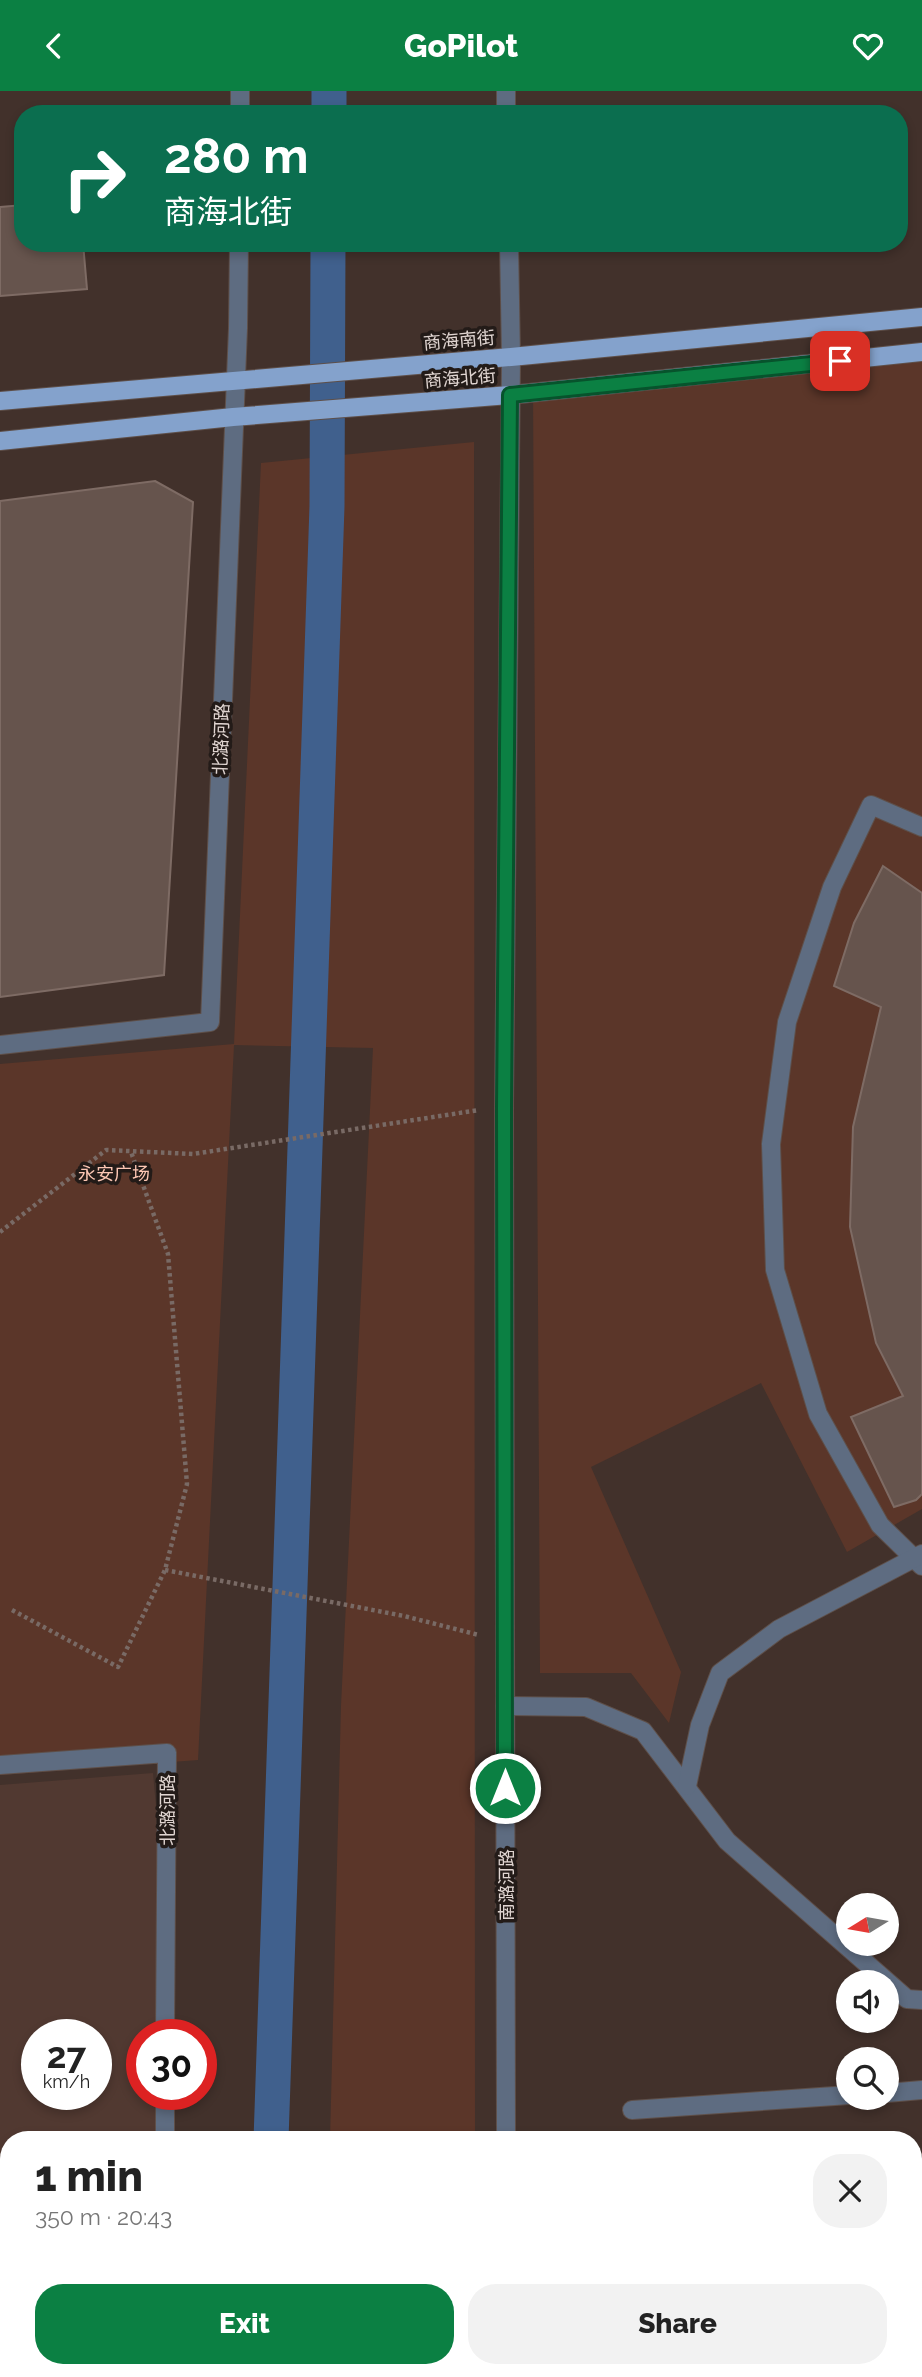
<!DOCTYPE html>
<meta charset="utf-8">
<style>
:root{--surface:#fff;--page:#f2f2f2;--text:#222;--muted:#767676;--accent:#0b8043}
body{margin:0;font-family:Raleway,"Noto Sans SC",sans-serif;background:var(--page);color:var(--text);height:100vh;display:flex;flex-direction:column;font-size:26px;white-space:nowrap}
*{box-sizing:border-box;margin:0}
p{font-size:23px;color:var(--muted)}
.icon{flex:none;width:38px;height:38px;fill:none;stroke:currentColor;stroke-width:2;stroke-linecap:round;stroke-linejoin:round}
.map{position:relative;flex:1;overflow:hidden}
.sheet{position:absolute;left:0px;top:2040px;width:922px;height:247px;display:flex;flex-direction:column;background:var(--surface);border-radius:28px 28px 0 0;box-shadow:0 4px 10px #0003}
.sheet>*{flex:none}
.top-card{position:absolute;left:14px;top:14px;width:894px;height:147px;border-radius:28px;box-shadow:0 4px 10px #0003;background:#0b6e4f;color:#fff;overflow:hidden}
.needle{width:46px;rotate:259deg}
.fabs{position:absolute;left:836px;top:1802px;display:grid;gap:14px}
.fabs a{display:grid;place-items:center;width:63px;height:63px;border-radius:50%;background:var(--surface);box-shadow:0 4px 10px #0003;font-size:35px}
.speed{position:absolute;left:21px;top:1928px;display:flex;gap:14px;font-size:35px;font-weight:700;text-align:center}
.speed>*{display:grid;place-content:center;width:91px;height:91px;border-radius:50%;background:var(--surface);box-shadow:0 4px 10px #0003;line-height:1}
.speed small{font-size:18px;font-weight:400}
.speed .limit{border:10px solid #d22;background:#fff;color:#111}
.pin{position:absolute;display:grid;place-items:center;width:60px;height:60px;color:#fff;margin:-30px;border-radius:14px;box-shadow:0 4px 10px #0006}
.me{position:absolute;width:77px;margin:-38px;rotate:0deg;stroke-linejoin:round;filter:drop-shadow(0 0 5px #0008)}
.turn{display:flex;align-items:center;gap:24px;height:147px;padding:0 35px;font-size:32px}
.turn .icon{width:91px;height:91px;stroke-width:2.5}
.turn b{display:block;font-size:49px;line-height:60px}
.round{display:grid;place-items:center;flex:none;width:74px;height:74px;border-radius:28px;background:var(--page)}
.overview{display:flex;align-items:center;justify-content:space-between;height:119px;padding:0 35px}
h1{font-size:42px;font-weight:800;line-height:52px}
.primary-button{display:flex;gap:14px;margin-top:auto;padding:14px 35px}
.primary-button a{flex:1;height:80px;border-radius:28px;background:var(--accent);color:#fff;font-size:28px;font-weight:800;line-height:80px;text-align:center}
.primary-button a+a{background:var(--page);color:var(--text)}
header{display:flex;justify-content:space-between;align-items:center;height:91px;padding:0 35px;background:var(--accent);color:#fff;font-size:32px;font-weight:800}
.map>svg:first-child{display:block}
</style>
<header><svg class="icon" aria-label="back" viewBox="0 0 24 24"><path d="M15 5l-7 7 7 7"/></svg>GoPilot<svg class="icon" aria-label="heart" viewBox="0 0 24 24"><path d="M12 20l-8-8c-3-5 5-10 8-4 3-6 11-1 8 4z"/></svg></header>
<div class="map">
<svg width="922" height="2286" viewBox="0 0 922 2286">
<rect width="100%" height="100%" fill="#42312b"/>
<path fill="#513931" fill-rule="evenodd" d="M153,1682L162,1782L160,1944H142V2004H160L159,2049H9V2278L157,2279L156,2286H0V1694ZM37,1944H96V2004H37Z"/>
<g fill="#5b3629">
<polygon points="922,260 922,1418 847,1461 761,1292 591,1376 681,1581 669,1632 631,1582 540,1582 533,293"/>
<polygon points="474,351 475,2049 330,2049 341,1615 373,957 234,954 198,1669 0,1684 0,973 234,953 261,372"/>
<rect x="324" y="2279" width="151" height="7"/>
</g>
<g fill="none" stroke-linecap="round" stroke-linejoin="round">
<g stroke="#40608d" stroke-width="35">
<polyline points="329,23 329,0"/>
<polyline points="271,2049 327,415 328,152"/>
<polyline points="263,2286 263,2278"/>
</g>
</g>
<g fill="#66544d" stroke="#7e6b64" stroke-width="2">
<polygon points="23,114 23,152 83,152 87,198 0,205 0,116"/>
<polygon points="155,390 193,411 164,884 0,906 0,410"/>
<polygon points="883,775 922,802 922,1403 916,1409 894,1416 851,1326 903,1305 876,1252 850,1136 853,1036 881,916 834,895 854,832"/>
</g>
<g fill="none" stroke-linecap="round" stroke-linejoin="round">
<g stroke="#5e4f49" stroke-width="20">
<g id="minor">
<polyline points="506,0 506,23"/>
<polyline points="240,23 240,0"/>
<polyline points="922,736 871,714 832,796 787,931 771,1053 775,1179 818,1323 880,1434 922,1475"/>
<polyline points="0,954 210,931 238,237 239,152"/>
<polyline points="505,1615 586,1616 643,1640 727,1750 907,1908 922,1909"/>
<polyline points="0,1674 167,1662 165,1944"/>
<polyline points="687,1695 700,1634 720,1582 779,1538 922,1463"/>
<polyline points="887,2002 922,1999"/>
<polyline points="632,2019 849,2004"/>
<polyline points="165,2049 165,2004"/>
<polyline points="506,2049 504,1016 511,266 509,152"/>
<polyline points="507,2278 507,2286"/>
<polyline points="163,2286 163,2278"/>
</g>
</g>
<g stroke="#5e4f49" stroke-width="20">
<g id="major">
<polyline points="0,310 511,266 922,226"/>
<polyline points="0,350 233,326 510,304 922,261"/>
</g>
</g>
<g stroke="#796a65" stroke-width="4.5" stroke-dasharray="3.5 3.5" stroke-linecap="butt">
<polyline points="0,1141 106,1059 193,1063 479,1019"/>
<polyline points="165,1479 404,1525 479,1544"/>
<polyline points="12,1519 118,1576 165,1479 187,1393 168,1163 131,1061"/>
</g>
<use href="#minor" stroke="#5e6c81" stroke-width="18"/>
<use href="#major" stroke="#84a2cc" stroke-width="18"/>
</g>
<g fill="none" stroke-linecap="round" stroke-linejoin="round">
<g stroke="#07532c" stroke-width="18">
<polyline id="route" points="505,1697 504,1016 510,304 840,270"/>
</g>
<use href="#route" stroke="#0b8043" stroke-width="12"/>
</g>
<g text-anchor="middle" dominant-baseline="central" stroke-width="7" stroke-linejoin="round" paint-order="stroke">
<g font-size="18" fill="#e0d5d1" stroke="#231b18">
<text transform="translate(459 249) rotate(-5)">商海南街</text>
<text transform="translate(460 287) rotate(-5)">商海北街</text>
<text transform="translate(221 648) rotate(-88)">北潞河路</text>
<text transform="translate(167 1719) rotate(-90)">北潞河路</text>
<text transform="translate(506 1794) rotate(-90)">南潞河路</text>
</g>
<g font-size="18" fill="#fdc7b4" stroke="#231b18">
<text x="114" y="1082">永安广场</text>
</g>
</g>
</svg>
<div class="fabs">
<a><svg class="needle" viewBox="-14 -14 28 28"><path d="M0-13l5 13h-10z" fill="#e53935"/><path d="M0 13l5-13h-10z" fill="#767676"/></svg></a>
<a><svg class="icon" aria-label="sound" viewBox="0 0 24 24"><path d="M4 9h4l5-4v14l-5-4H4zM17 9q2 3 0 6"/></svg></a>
<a><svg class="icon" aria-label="search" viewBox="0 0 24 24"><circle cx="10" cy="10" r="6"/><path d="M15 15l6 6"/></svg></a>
</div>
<div class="speed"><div>27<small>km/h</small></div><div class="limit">30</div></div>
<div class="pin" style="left:840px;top:270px;background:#d93025"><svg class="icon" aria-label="arrive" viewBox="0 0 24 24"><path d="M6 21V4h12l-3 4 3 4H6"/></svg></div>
<svg class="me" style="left:505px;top:1697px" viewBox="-20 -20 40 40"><circle r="17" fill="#0b8043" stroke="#fff" stroke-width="3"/><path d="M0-11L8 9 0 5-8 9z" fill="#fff"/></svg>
<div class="top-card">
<div class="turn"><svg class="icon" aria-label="right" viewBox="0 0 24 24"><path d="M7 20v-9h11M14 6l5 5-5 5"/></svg><div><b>280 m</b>商海北街</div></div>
</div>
<section class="sheet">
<div class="overview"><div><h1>1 min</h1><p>350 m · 20:43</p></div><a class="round"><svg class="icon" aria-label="close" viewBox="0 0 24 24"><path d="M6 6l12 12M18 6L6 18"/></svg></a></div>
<div class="primary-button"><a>Exit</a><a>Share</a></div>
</section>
</div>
